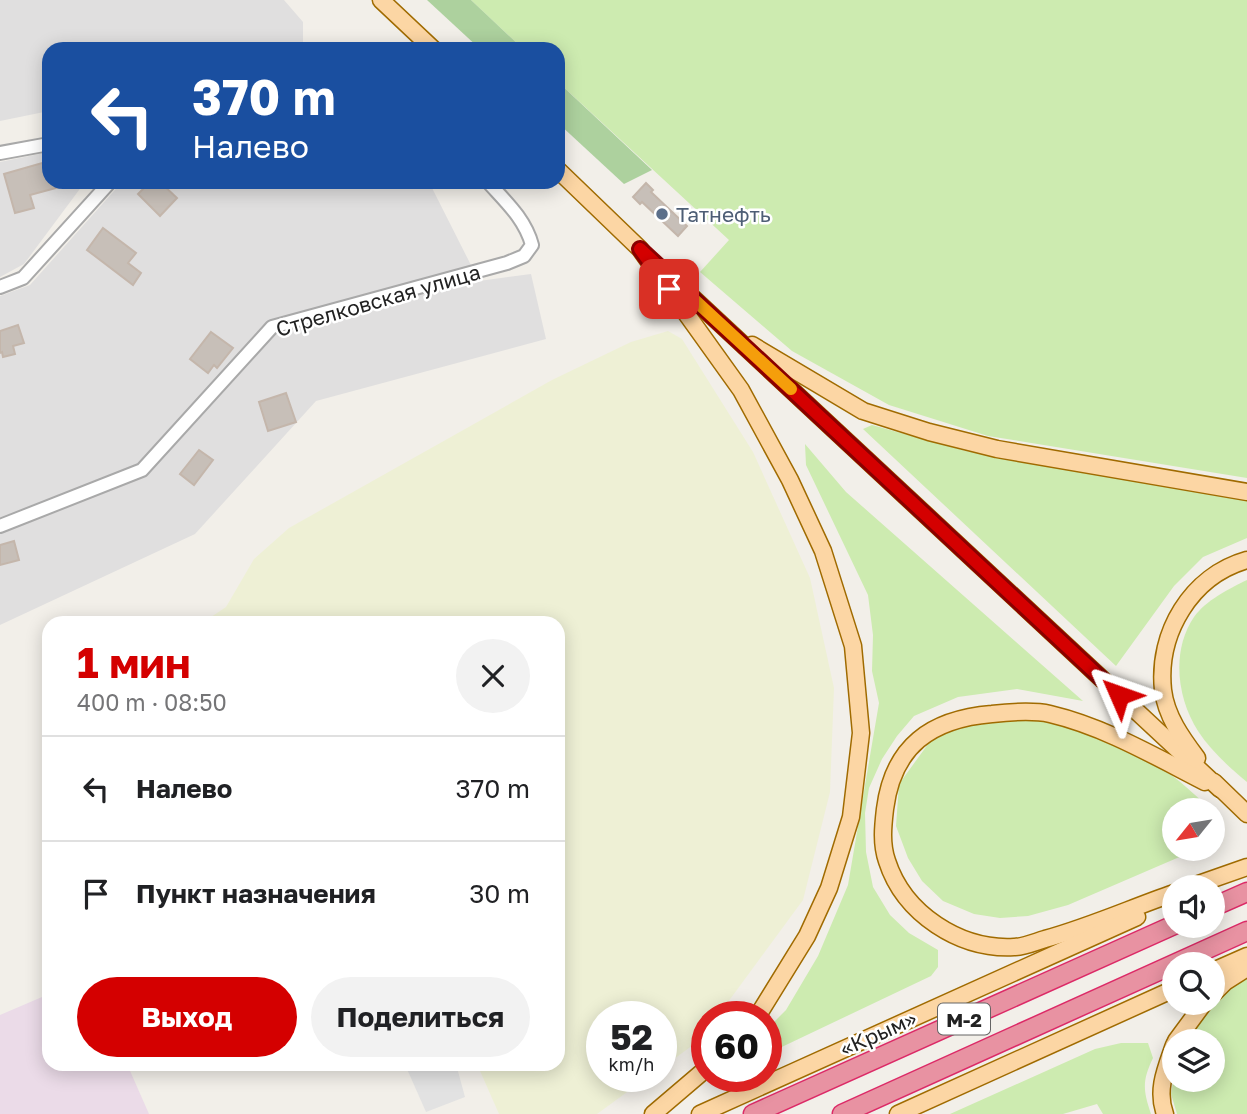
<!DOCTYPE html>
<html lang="ru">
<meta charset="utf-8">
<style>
:root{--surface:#fff;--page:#f2f2f2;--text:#202124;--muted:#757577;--line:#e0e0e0;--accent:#d40000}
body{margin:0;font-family:"Golos Text",sans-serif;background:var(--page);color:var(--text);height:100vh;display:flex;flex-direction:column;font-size:26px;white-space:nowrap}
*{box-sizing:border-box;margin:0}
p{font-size:23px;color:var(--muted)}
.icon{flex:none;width:38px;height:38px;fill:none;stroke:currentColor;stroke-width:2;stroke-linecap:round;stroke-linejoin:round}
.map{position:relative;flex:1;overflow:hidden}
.panel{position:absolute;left:42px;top:616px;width:523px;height:455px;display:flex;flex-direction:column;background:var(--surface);border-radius:21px;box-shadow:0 4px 18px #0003}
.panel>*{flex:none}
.hud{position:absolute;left:42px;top:42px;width:523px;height:147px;border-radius:21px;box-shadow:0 4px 18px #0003;background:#1a4fa0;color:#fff;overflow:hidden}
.needle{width:46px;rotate:240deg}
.tools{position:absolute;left:1162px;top:798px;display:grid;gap:14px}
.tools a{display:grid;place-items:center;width:63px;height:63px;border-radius:50%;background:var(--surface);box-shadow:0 4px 18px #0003;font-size:35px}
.speed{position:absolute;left:586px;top:1001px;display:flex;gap:14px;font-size:35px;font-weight:700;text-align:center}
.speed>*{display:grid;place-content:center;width:91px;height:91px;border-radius:50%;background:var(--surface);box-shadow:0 4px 18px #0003;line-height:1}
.speed small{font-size:18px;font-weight:400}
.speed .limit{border:10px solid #d22;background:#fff;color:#111}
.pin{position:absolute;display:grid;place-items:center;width:60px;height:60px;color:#fff;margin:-30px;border-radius:14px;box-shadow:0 4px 10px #0006}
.me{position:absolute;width:77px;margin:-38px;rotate:313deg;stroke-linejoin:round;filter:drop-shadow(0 0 5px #0008)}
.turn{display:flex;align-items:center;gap:24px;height:147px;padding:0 35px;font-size:32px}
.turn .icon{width:91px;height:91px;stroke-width:2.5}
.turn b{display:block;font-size:49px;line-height:60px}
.round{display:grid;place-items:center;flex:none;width:74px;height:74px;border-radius:37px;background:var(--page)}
.headline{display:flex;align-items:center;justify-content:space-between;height:119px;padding:0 35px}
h1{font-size:42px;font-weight:700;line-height:52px;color:var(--accent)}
.action{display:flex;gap:14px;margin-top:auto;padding:14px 35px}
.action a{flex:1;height:80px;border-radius:42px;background:var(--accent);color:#fff;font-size:28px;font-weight:700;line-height:80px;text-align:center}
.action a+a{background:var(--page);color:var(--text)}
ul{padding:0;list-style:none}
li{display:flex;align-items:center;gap:21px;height:105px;padding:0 35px;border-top:2px solid var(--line)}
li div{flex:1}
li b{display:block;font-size:26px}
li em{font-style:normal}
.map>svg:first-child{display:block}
</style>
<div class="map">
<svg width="1247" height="1114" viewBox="0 0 1247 1114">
<rect width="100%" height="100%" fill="#f2efe9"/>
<g fill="#e0dfdf">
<polygon points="0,0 284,0 303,22 303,49 49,49 49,111 0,121"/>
<polygon points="49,152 49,182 85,182 24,264 0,277 0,162"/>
<polygon points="122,182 429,182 479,281 531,274 546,339 316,401 195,534 0,625 0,296 30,285"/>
</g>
<polygon fill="#ebdbe8" points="49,994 49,1064 127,1064 149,1114 0,1114 0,1015"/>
<polygon fill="#eef0d5" points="668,331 682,339 753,452 810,578 834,688 830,792 803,900 717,1017 707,1017 707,1031 701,1039 662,1068 662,1017 602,1017 602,1076 649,1076 597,1114 499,1114 477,1064 558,1064 558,623 202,623 226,607 254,559 289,528 552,380 631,342"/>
<g fill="#cdebb0">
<polygon points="471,0 1247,0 1247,478 988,436 889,405 792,351 700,272 729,240 558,82 558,49 523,49"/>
<polygon points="872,425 966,451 1247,499 1247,538 1203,557 1174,586 1116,666 863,429"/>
<polygon points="805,444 846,492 1083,701 1017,689 958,697 914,716 897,736 882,759 869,788 865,813 866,852 873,887 890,915 909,933 938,950 938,967 931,976 767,1054 766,1030 786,1010 818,956 848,885 879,703 872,671 873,635 868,595 806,465"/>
<path d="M1247,580V782C1229,767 1211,751 1198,731C1177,698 1171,651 1194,617C1205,601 1230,588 1247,580Z"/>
<path d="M1028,716C1077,730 1128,744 1170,774C1185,785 1198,798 1212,810H1174V849H1198L1068,905L1028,916L1000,918L974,914L943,901L922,881L908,858L896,826L899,784L931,740L969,724Z"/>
<path d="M1247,975V1114H1177L1171,1094L1174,1076V1080H1213V1041H1188C1202,1014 1223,994 1247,975Z"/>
<path d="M1121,1043H1148L1153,1058C1142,1081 1143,1090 1151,1114H1103L1097,1104L1063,1114H950L1095,1049Z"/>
</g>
<g fill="#add19e">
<polygon points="427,0 471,0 523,49 480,49"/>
<polygon points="558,82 652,170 624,184 558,123"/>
</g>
<polygon fill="#e2e2e2" points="417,1064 456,1064 465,1097 426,1112 407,1069"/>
<g fill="#c7bfb8" stroke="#c4b6ab" stroke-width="2">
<polygon points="49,161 49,182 67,182 67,185 30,195 34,208 15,213 4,174"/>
<polygon points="150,182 160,182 177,198 160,216 138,194"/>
<polygon points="646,183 653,190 651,192 687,226 678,236 642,202 640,204 633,197"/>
<polygon points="103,228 136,253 128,263 141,273 133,285 87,250"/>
<polygon points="18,325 24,343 13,346 15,354 3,357 2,352 0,353 0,331"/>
<polygon points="211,332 233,348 217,368 214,365 208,373 190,359"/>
<polygon points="286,393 296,422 268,431 259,402"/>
<polygon points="199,450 213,460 194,485 180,474"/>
<polygon points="14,541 19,560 0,565 0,545"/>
</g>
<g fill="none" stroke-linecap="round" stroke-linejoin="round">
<g stroke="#a9a9a9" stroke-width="16">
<g id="minor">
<polyline points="0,153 49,144"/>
<polyline points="0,287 23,278 110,182"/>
<path d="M0,526L142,470L272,327L507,263L524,256L532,245C525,219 506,202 488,182"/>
</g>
</g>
<g stroke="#a06b00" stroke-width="19">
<g id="major">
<polyline points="381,0 433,49"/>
<polyline points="558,170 640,249 741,390 790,480 823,551 853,646 861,733 851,817 829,888 807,936 757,1017"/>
<polyline points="667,274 1220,789"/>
<polyline points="752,345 863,411 929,432 997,449 1247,492"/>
<path d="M1197,758C1182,738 1166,716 1163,690C1157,633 1191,576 1247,560"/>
<polyline points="1214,782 1247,814"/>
<polyline points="1190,887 1247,867"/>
<path d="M1174,893C1131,908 1089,927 1045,939C1035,942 1024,947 1014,947C960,950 904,914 887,861C881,844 883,826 885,809C893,746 931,719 992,714C1010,712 1032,710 1050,714C1105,727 1156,757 1205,782"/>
<polyline points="1213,971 1247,956"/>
<polyline points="1213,994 1225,982 1247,968"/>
<polyline points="1176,1041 1204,1003"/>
<polyline points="653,1114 707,1068"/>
<polyline points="700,1114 1137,917"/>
<polyline points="898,1114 1174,989"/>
<path d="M1165,1114C1156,1090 1166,1068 1174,1045"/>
</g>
</g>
<g stroke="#dc2a67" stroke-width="21">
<g id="highway">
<polyline points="1213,907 1247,892"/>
<polyline points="753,1114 1174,925"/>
<polyline points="842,1114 1247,931"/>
</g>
</g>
<use href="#minor" stroke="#fff" stroke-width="12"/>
<use href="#major" stroke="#fcd6a4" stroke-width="16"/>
<use href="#highway" stroke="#e892a2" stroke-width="18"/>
</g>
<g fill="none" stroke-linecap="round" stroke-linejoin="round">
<g stroke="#8a0000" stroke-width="18">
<polyline id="route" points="669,289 640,249 1119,695"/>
</g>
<use href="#route" stroke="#d40000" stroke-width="12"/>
<polyline stroke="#f59e0b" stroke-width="12" points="687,293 791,389"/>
</g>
<circle fill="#5c6f8a" stroke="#fff" stroke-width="2.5" cx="662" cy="214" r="7"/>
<g text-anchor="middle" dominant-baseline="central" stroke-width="5" stroke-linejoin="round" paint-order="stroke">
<rect fill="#fff" stroke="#646464" stroke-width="2" x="938" y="1003.5" width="52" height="31" rx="5"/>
<g font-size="19" font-weight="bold" fill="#222">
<text x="964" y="1019">М-2</text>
</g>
<g font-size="21" fill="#4e5e75" stroke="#fff" text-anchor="start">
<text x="676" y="214">Татнефть</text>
</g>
<g font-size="21" fill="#222" stroke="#fff">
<text transform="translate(378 300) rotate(-16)">Стрелковская улица</text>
<text transform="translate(878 1033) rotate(-24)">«Крым»</text>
</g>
</g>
</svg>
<div class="tools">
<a><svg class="needle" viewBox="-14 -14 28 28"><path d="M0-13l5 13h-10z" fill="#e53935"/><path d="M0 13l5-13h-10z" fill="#757577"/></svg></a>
<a><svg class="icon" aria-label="sound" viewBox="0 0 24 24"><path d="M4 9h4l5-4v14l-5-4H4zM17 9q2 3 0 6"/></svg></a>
<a><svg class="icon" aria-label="search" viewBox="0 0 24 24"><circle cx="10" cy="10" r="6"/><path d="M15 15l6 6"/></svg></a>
<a><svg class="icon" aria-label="layers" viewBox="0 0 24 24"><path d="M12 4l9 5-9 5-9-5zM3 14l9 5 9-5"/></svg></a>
</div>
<div class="speed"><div>52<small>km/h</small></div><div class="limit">60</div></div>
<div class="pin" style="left:669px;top:289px;background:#d93025"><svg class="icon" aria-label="arrive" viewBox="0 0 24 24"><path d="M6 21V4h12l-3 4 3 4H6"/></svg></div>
<svg class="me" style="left:1119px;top:695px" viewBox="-20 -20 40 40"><path d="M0-17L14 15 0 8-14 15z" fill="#d40000" stroke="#fff" stroke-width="4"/></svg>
<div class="hud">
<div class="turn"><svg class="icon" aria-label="left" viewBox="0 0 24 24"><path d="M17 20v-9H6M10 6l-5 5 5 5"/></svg><div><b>370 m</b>Налево</div></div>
</div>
<section class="panel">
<div class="headline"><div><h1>1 мин</h1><p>400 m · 08:50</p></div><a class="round"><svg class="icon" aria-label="close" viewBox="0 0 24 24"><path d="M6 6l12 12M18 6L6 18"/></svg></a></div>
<ul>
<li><svg class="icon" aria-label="left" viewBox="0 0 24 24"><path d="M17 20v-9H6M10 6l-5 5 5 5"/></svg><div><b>Налево</b></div><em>370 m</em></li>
<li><svg class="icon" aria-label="arrive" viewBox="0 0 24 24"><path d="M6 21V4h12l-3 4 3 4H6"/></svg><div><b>Пункт назначения</b></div><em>30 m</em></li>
</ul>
<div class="action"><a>Выход</a><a>Поделиться</a></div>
</section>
</div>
